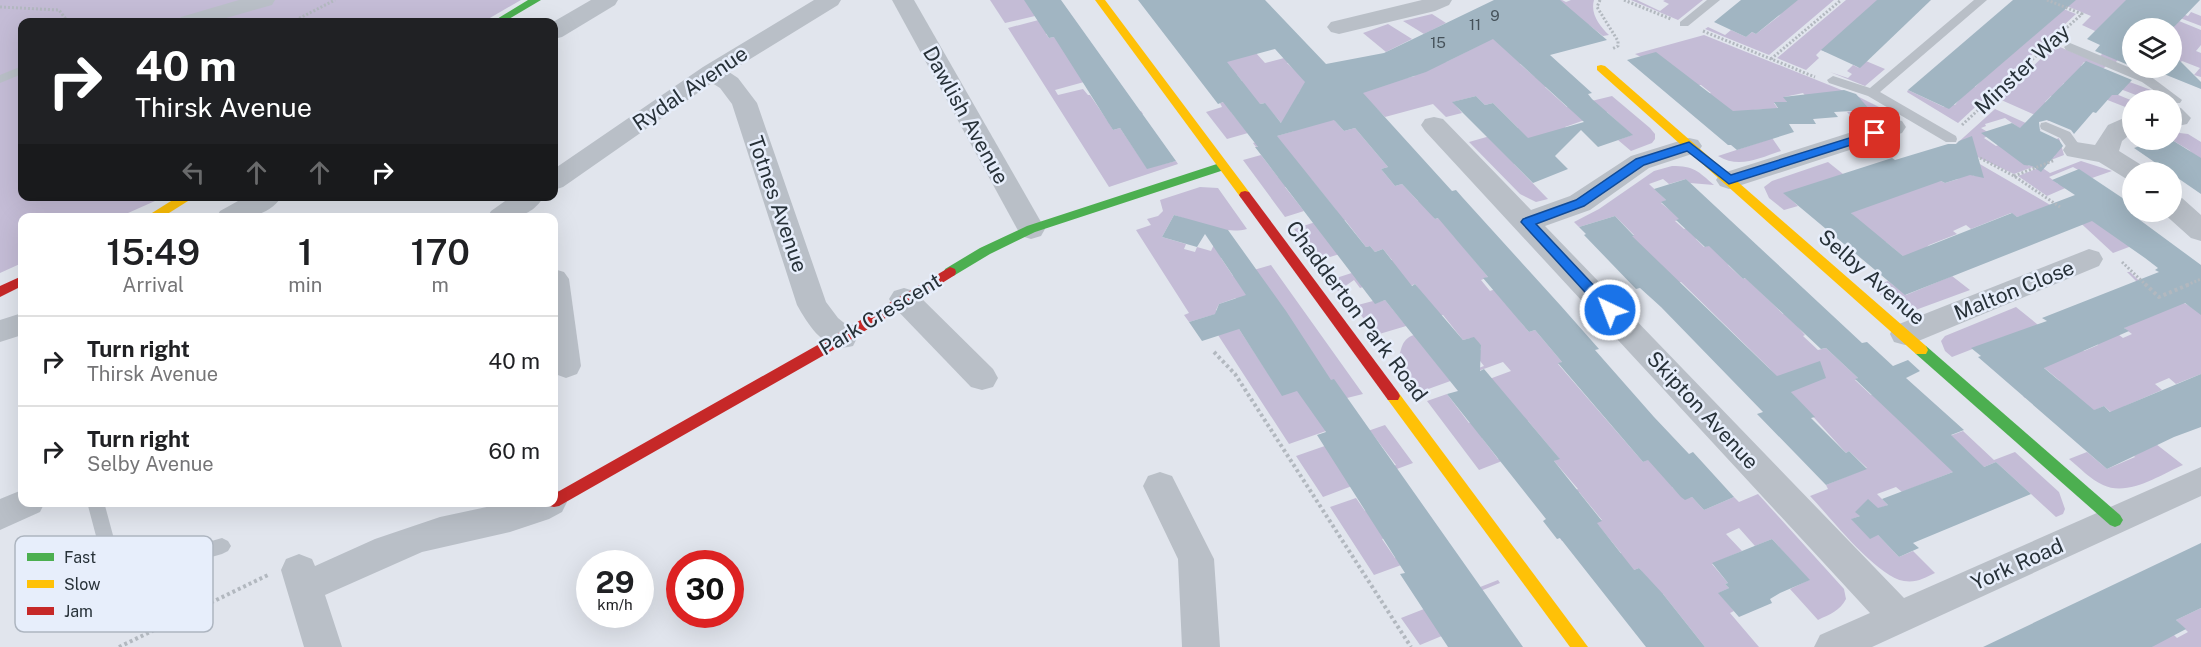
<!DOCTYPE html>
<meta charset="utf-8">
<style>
:root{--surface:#fff;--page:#f2f2f2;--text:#202124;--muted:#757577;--line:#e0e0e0}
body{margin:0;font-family:"Public Sans",sans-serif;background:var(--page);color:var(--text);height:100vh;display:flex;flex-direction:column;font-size:22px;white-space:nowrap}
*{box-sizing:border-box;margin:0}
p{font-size:20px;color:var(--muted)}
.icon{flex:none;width:33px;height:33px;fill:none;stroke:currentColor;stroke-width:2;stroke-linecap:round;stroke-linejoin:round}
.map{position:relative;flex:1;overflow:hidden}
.panel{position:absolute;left:18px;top:213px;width:540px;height:294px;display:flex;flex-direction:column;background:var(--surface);border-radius:12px;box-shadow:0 6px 24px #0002}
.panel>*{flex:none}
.top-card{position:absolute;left:18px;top:18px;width:540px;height:183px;border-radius:12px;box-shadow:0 6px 24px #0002;background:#202124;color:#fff;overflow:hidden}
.buttons{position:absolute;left:2122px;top:18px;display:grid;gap:12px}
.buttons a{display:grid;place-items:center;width:60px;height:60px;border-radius:50%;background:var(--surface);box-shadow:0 6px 24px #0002;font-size:30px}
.speed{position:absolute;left:576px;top:550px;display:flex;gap:12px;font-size:30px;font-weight:700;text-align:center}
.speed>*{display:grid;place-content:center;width:78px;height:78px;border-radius:50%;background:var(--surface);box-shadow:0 6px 24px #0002;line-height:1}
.speed small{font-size:15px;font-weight:400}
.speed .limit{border:9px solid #d22;background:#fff;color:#111}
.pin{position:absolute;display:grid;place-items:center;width:51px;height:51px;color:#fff;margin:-26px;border-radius:12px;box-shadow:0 3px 9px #0006}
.me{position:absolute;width:66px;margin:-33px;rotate:317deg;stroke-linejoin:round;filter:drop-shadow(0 0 4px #0008)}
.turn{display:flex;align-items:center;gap:21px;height:126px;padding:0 18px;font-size:27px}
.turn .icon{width:78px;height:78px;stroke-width:2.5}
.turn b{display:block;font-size:42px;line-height:51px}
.lanes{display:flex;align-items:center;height:57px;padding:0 18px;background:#0003;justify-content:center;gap:30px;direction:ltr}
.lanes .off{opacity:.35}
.eta{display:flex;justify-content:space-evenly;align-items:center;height:102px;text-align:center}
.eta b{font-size:36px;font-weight:600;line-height:42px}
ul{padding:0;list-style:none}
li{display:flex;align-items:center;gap:18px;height:90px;padding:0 18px;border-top:2px solid var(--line)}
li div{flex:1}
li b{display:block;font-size:22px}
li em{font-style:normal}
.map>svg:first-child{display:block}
</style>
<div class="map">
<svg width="2201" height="647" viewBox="0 0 2201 647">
<rect width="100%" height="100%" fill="#e1e5ed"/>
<g fill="#c4bcd6" fill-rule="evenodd">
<polygon points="0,0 521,0 483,22 22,22 22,196 164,197 119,217 22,218 22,263 0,273"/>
<polygon points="990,0 1031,0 1035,16 1005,23"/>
<path d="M1160,0H1219V3L1255,7L1238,6V11L1277,13L1250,21L1254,26L1258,25L1271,39L1289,34L1292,38L1267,44L1262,40L1248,44L1265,63L1288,57L1292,61L1287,63L1298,73L1316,68L1298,94L1309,98L1317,84L1331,88L1335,81L1386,71L1398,80L1415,76L1404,66L1432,53L1446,62L1527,21L1513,14L1527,19L1530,15L1520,11L1531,0H1562L1566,2L1571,0H1594C1590,14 1600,26 1609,35L1603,36L1589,25L1549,37L1547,35L1537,38L1540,42L1535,43L1518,39L1517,44L1549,53V55L1520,64L1535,77L1542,76L1551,85L1545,87L1567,107L1612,96L1650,128L1655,134V139L1652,143L1631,151L1618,140L1632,135L1607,112L1565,127L1570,133L1549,139L1552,142L1539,146L1540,148L1516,155L1521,161L1514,164L1548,199L1536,202L1520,194L1469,142L1518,128L1493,103L1485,105L1476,96L1453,102L1462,113L1446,117L1433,104L1385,117L1377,109L1335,121L1344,131L1355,128L1388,167L1381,169L1395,186L1402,184L1418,201L1423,200L1435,219L1445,216L1454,227L1448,229L1454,236L1461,234L1471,246L1464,248L1488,277L1481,280L1490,291L1498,288L1524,318L1519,320L1529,332L1535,330L1562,362L1558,364L1643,462L1649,459L1657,468L1665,465L1680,483L1672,487L1685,499L1692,497L1704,510L1734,497L1739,502L1758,494L1844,589L1846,599C1840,611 1830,614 1818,620L1790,589L1809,580L1772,539L1755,546L1739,528L1726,534L1742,551L1712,564L1728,583L1725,584L1729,588L1719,593L1734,611L1730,613L1759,647H1705L1663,594L1620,612L1654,593L1645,581L1648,579L1639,568L1629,572L1616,556L1621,553L1599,526L1562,541L1560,538L1602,520L1579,492L1566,494L1578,489L1554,461L1559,458L1528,421L1482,438L1498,459L1518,452L1520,454L1479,470L1427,401L1447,394L1469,423L1514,407L1506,397L1499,399L1484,381L1511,371L1503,362L1420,392L1398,363C1401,350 1401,339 1414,335L1449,379L1484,366L1473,352L1481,350V345L1471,338L1463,340L1443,315L1376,335L1354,306L1373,301L1376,303L1385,300L1403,322L1429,313L1413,294L1420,291L1415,284L1408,287L1401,278L1365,289L1363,287L1360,288L1354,280L1338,291L1330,280L1392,260L1383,249L1375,252L1370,246L1366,247L1345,220L1338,222L1335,218L1321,223L1323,226L1318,228L1328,241L1333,240L1343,253L1317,261L1294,229L1337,215L1336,210L1311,179L1285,187L1304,211L1285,217L1243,160L1261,155L1278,177L1303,170L1280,141L1256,147L1253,143L1294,131L1288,124L1283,125L1264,103L1231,112L1248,133L1227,139L1206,112L1222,107L1220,103L1241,97L1231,84L1242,81L1237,75L1225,77L1217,66L1225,64L1211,46L1204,48L1195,37L1201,35L1198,30L1165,36L1228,20L1223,15L1195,21L1180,1L1167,4L1164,0L1142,4Z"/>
<polygon points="1631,0 1637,0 1660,11 1669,4 1663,1 1665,0 1703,0 1678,20"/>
<polygon points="1791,0 1834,0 1769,55 1705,29 1708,27 1725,35 1731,30 1746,37 1752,32 1756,34 1779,16"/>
<polygon points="1846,0 1879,0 1866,61 1885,69 1865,86 1830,72 1848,78 1852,74 1847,71 1853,65 1859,68 1831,47 1826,52 1821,50 1816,55 1819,58 1806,70 1777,58"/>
<polygon points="2041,0 2076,14 1958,123 1907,92 1908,90 1944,107 1950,103 1955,105 1970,85 1975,87 1980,82"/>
<polygon points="2052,0 2144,0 2188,16 2191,12 2201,16 2201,26 2159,10 2137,22 2152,28 2133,28 2124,53 2115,63 2099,57 2110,46 2095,31 2082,25 2091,16"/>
<polygon points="1432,14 1446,23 1424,34 1403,21"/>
<polygon points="1046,18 1046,34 1049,38 1059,36 1084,82 1055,90 1058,95 1083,89 1088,95 1090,95 1107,120 1141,111 1143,114 1109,123 1113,130 1120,128 1147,168 1176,161 1178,164 1109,187 1008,28"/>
<polygon points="2179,21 2201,30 2201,45 2196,51 2201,53 2201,77 2194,75 2200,68 2182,61 2178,65 2172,56 2172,29"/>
<polygon points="1388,24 1412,39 1386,52 1363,33"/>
<path d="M1704,35L1859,97L1891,113L1858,124L1847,112L1870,110L1809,100L1803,93L1784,97L1787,102L1774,103L1781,113H1766L1763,109L1753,110L1781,151C1760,158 1739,169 1718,156L1764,141L1705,95L1711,93L1701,85H1697L1635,54Z"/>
<path d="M2055,45L2106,66L2103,69L2084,62L2081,66C2107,77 2134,81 2159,94V100H2149L2115,87L2111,94H2116L2133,101V110L2064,83L2059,89L2064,102L2051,96L2045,102L2052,117L2049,121L1999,99Z"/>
<polygon points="1995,109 2041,130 2026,136 2022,130 2005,118 1985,124 1986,126 1981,128 1991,134 1984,138 1996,146 2004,143 2029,166 2055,156 2040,145 2059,138 2064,155 2014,174 1954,146"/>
<polygon points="2172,132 2188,134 2201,142 2201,163 2189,150 2172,140"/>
<polygon points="1966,156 2052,206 2017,217 2011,213 1971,229 1966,225 1953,231 1957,234 1929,245 1910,262 1886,242 1881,244 1851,213 1784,193 1798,206 1784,210 1769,198 1764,187 1772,181 1828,162 1858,186 1941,181 1945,183 1958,179 1961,167 1974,176 1983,176"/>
<polygon points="2081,161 2112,171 2092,178 2073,167 2049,177 2058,184 2070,186 2047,196 2018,176 2041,167 2050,173"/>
<path d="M1672,166C1694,166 1698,171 1714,185L1690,183L1686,179L1669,184L1663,179L1649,184L1666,200L1661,203L1681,219L1675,221L1684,229L1693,225L1696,239L1704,247L1714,244L1729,266L1743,279L1746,278L1783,314L1790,312L1804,325L1798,327L1805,335L1803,336L1818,350L1826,348L1858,378L1855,380L1871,395L1875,394L1925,445L1963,431L1994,460L2015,452L2059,492L2065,509L2063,514L2056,517L1996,462L1984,467L1963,468L1902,492L1896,487L1877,494L1888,505L1852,519L1878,535L1899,557L1913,551L1935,573C1925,578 1916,583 1904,581C1877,577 1830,517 1810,496L1828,489L1826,485L1867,468L1849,451L1846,453L1837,443L1768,367L1681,282L1676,283L1629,237L1634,235L1615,216L1579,227L1574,222L1599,209L1654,171Z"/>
<path d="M1200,187L1218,188L1247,229C1225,235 1196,222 1174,215L1162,237L1186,244L1184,249L1195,252L1197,247L1211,251L1219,234L1243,252L1221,258L1233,276L1271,265L1363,394L1347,398L1326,431L1289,444L1218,335L1236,298L1219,304L1216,310L1219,313L1189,322L1184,315L1189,313L1136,230L1151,225L1147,219L1158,216L1163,211L1160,200ZM1279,316L1275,384L1239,329Z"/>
<polygon points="2084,196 2137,244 2113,253 2073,216"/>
<polygon points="2127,272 2130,272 2158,299 2184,303 2201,312 2201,374 2176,384 2169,378 2155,384 2162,390 2125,406 2114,415 2104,406 2088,413 2062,384 2025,398 2023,396 2060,381 2006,336 1952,357 1945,351 1941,341 1945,336 2016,307 2068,349 2077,345 2084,351 2098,345 2101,321 2123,338 2132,334 2124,328 2154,299"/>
<polygon points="1952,276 1970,290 1910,312 1894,307 1872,287 1888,281 1906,295"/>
<polygon points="1385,425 1413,463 1370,479 1368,476 1396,465 1371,432 1327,448 1352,486 1323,497 1296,456"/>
<path d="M2156,444L2183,465C2160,475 2128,497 2103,485C2090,479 2080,468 2069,459L2087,452L2107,469L2135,457L2134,456Z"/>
<polygon points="1356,498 1365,511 1375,508 1394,535 1382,539 1395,558 1407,553 1415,560 1374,575 1330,507"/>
<polygon points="1498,580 1500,583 1434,610 1449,633 1420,645 1401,618"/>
<polygon points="2201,608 2201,647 2152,647 2166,627 2177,638 2188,632 2176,620"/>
</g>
<g fill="#a1b5c2" fill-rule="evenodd">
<polygon points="1024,0 1061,0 1176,161 1147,169 1120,128 1113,130 1054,37 1049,38"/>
<path d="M1138,0H1265L1326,64L1384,53L1494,0H1560L1607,40L1550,55L1592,93L1588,94L1592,99L1633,135L1598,147L1581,130L1555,156L1568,169L1533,183L1452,102L1476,96L1485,105L1493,103L1528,138L1584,122L1493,39L1426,72L1363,93L1452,191L1456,190L1463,198L1561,306L1599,349L1595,350L1654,417L1689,454L1693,452L1734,497L1704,510L1692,497L1685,500L1681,497L1648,460L1643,462L1558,363L1562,362L1535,330L1529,332L1483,278L1488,277L1438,218L1435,219L1402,184L1395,186L1381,169L1388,167L1355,128L1344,131L1334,120L1277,136L1366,247L1370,246L1375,252L1383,249L1412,286L1415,284L1463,340L1474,337L1481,345L1480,371L1484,369L1560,459L1554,461L1602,521L1597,523L1634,570L1639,568L1663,594L1705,647H1646L1560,538L1557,539L1543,521L1546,519L1447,394L1458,391L1385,300L1375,304L1255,147H1258L1223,102L1218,104ZM1275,49L1305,82L1281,123L1265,103L1260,104L1227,62Z"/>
<polygon points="1741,0 1798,0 1756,34 1752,32 1746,37 1714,22"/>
<polygon points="1877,0 1931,0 1860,68 1821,50"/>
<polygon points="2013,0 2076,0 1949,109 1908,90"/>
<polygon points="2126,0 2200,0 2172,29 2133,28 2133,67 2095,51 2100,45 2087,39"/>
<polygon points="1656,52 1733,111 1778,108 1774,102 1787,102 1783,97 1844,90 1856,94 1870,110 1834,112 1838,117 1813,119 1816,124 1789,124 1794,132 1737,150 1731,145 1728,145 1627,60"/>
<polygon points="2172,53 2201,82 2201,89 2149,68 2172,68"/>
<polygon points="2086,61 2132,80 2118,95 2112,95 2096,113 2093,112 2074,134 2071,130 2047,120 2039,122 2040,131 2059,140 2063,146 2041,172 2032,166 2024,165 1981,133 2012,123 2020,128"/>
<polygon points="1972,136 1984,178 1970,175 1945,183 1941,181 1851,213 1903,256 2012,213 2017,217 2075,195 2052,180 2079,169 2133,205 2133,215 2201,265 2201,315 2185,303 2124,328 2129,331 2044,368 2094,410 2104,406 2110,412 2201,374 2201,427 2174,437 2107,469 1978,357 1981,356 1971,348 2047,321 2042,318 2159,272 2155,270 2158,268 2145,258 2092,221 1905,295 1783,193 1892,158 1895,160 1948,144 1956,144 1959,141"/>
<polygon points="2157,140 2172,140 2201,158 2201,194 2134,148"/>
<polygon points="1686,179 1862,343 1867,342 1893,366 1908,360 1920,371 1906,378 1964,430 1951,435 1984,467 1996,462 2031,494 1913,543 1919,548 1899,557 1878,535 1870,539 1851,519 1860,516 1855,512 1868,499 1878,508 1888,505 1882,499 1953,472 1855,379 1858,378 1826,348 1821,349 1745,278 1743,279 1709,246 1705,247 1676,220 1679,219 1661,202 1666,200 1654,189"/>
<polygon points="1174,215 1228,230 1286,311 1331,380 1334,379 1523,647 1448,647 1400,574 1405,573 1317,435 1326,432 1297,391 1282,396 1239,329 1202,341 1189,322 1215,314 1219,304 1246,295 1205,234 1197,247 1162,237"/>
<polygon points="1615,216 1634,236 1632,236 1777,376 1820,361 1826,378 1791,392 1815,417 1811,418 1846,453 1849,451 1867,469 1826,485 1757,414 1763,412 1661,307 1640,288 1636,289 1584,235 1586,234 1579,227"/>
<polygon points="1772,539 1810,580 1780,593 1770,599 1772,603 1739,617 1718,593 1729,588 1725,584 1728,583 1712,563"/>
<polygon points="2201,543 2201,608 2176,620 2186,629 2152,647 1983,647"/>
</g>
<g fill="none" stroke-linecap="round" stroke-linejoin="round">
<g stroke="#b2b8bf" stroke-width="3" stroke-dasharray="2 2" stroke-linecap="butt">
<polyline points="1600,0 1597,7 1618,41 1618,46 1612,49"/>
<polyline points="1624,0 1671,19"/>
<polyline points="2047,0 2082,14 2063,31"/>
<polyline points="0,7 59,10 68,22"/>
<polyline points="292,22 335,0"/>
<polyline points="1703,31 1815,77"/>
<polyline points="1771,59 1841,0"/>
<polyline points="1962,125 2051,42"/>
<polyline points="1980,158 2014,176 2060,207"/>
<polyline points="2014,176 2055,160"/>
<polyline points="2122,262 2146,285"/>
<polyline points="2187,285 2201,279"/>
</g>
<g stroke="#b2b8bf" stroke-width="4" stroke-dasharray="3 3" stroke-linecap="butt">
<polyline points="2145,284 2159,297 2190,284"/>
<polyline points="1214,352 1235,374 1411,647"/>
<polyline points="119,647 270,574"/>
</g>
<g fill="#b9bfc7" fill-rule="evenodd">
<polygon points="1707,0 1720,0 1688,26 1680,26 1680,22"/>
<polygon points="1974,0 1987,0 1880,92 1956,136 1957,139 1956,142 1946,142 1868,96 1829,83 1827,80 1833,76 1870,88"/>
<polygon points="2070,43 2150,76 2182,100 2180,103 2172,103 2172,100 2168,100 2142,82 2066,50 2064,47"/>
<polygon points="22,66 22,74 0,83 0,75"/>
<polygon points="2046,122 2070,132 2083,150 2081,153 2071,153 2060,138 2041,129 2040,126 2041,123"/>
<polygon points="87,502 104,502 117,550 123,559 138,562 222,538 228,541 231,546 228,551 222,554 138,578 111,571 100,551"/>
</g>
<g fill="#b9bfc7" fill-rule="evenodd">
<polygon points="239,0 275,0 272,5 212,22 177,22 181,17"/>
<polygon points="591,0 618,0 615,5 562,37 554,39 553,22"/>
<path d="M814,0H841L838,5L729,72L738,78L757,103L826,302L838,318L853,330L857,338L853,346C826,354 809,326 797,305L732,104L720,88L712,83L563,187L554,190V169L703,67Z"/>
<polygon points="892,0 914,0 1045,229 1041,236 1031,239 1021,236"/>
<polygon points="1422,0 1452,0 1449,5 1435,11 1339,34 1331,32 1327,27 1331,22"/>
<polygon points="2172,106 2181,108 2191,118 2187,124 2178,126 2172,124"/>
<polygon points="2133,114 2133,132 2122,141 2119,151 2143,166 2147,172 2133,172 2133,181 2125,178 2099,162 2067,156 2063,150 2067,144 2076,142 2095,145 2108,125"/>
<polygon points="1434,117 1443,119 1531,210 1570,196 1631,156 1689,138 1698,140 1702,146 1698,152 1649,168 1590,210 1545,226 1904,598 2201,467 2201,496 1872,647 1814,647 1820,635 1870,613 1425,131 1421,125 1425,119"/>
<polygon points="1893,119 1902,121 1906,127 1902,133 1729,189 1720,186 1716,180 1720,174"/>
<path d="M247,196H282C268,219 240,218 216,218L220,211Z"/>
<path d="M512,196H544C531,219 510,218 487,218L491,211Z"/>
<polygon points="2172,196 2182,198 2201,215 2201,241 2191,238 2162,212 2172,212"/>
<polygon points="2089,249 2099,252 2103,259 2099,266 1916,342 1905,345 1894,342 1890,334 1894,326"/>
<polygon points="554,269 564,272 569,279 581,366 577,374 566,378 555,374 554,371"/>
<polygon points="904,288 914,291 993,369 998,378 993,387 982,390 971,387 894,307 889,299 894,291"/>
<polygon points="22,313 22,335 0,342 0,320"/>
<polygon points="1160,472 1172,476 1214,559 1220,647 1182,647 1178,559 1143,486 1148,476"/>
<polygon points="554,489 562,492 567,502 562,512 549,519 510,532 422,552 325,595 342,647 304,647 281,570 286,559 299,554 312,559 315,566 375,539 440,517 510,502 554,502"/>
<polygon points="22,490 22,502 45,502 40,512 0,530 0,499"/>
</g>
<g fill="#4caf50" fill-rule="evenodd">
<polygon points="528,0 541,0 504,22 492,22"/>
<polygon points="1223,162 1229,166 1227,169 1035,232 990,254 955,275 950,277 944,272 945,269 980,248 1027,226"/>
<polygon points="1921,345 1926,346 2120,515 2123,520 2120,525 2115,527 2110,525 1916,354 1914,350 1916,346"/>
</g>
<g fill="#ffc107" fill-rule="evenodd">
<polygon points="1095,0 1105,0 1249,192 1251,195 1249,198 1241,198"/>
<polygon points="1601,65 1605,66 1926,346 1928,350 1926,354 1916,354 1597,70 1597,66"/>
<polygon points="179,196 196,196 161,218 144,218"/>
<polygon points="1393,390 1398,392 1588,647 1570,647 1388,400 1386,396 1388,392"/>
</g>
<g fill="#c62828" fill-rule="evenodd">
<polygon points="1245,191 1249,192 1398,392 1400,396 1398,400 1388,400 1241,198 1239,195 1241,192"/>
<polygon points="950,267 955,269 956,272 955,275 847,342 559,506 554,507 549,506 547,502 554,502 554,494 837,334"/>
<polygon points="22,276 22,286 0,297 0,286"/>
</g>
</g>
<polygon fill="#1a73e8" stroke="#114b97" stroke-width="1.5" points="1875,130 1881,133 1879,136 1729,184 1687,151 1644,165 1584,206 1536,224 1614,307 1616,310 1614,314 1605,314 1521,222 1523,219 1576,200 1636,159 1689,142 1731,175"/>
<g text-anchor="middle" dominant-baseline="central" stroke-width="5" stroke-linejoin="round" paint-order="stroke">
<g font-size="15" fill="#46525a">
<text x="1495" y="15">9</text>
<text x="1475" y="24">11</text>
<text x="1438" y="42">15</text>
</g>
<g font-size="21" fill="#273138" stroke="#e7eefb">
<text transform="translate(2022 69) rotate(-43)">Minster Way</text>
<text transform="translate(690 88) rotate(-34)">Rydal Avenue</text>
<text transform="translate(966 115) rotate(61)">Dawlish Avenue</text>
<text transform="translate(778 204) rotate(71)">Totnes Avenue</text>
<text transform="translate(1872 277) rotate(41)">Selby Avenue</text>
<text transform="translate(2014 290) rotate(-22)">Malton Close</text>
<text transform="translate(1357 311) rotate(53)">Chadderton Park Road</text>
<text transform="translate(880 314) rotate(-31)">Park Crescent</text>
<text transform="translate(1703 410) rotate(47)">Skipton Avenue</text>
<text transform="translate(2017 564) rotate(-24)">York Road</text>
</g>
</g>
<rect x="15" y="536" width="198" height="96" rx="9" fill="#e7eefb" stroke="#adb5c0" stroke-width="1.5"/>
<rect x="27" y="553" width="27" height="8" fill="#4caf50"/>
<rect x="27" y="580" width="27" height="8" fill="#ffc107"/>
<rect x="27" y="607" width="27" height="8" fill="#c62828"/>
<g font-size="16" fill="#273138">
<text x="64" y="563">Fast</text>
<text x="64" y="590">Slow</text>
<text x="64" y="617">Jam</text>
</g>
</svg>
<div class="buttons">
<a><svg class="icon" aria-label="layers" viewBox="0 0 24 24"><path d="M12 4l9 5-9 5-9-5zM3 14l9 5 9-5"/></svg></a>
<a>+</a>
<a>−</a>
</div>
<div class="speed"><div>29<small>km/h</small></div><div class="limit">30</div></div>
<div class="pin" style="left:1875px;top:133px;background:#d93025"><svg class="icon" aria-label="arrive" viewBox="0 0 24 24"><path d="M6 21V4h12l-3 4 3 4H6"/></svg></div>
<svg class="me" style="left:1610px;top:310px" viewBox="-20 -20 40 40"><circle r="17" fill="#1a73e8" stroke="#fff" stroke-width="3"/><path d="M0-11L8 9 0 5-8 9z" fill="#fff"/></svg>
<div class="top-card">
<div class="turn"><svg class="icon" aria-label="right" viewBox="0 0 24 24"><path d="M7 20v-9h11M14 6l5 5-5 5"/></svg><div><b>40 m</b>Thirsk Avenue</div></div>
<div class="lanes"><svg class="icon off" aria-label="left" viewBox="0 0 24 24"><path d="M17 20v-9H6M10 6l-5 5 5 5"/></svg><svg class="icon off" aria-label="ahead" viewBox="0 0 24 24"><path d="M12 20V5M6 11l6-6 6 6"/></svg><svg class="icon off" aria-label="ahead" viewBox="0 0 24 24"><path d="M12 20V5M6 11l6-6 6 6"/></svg><svg class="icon" aria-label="right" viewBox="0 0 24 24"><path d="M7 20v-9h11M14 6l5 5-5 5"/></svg></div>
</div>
<section class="panel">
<div class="eta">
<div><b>15:49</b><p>Arrival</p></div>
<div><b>1</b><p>min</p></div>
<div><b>170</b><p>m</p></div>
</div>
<ul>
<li><svg class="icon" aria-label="right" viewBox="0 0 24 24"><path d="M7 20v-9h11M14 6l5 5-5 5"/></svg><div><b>Turn right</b><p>Thirsk Avenue</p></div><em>40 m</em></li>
<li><svg class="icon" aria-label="right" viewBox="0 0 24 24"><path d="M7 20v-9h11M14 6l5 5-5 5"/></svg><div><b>Turn right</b><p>Selby Avenue</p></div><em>60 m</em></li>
</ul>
</section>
</div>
